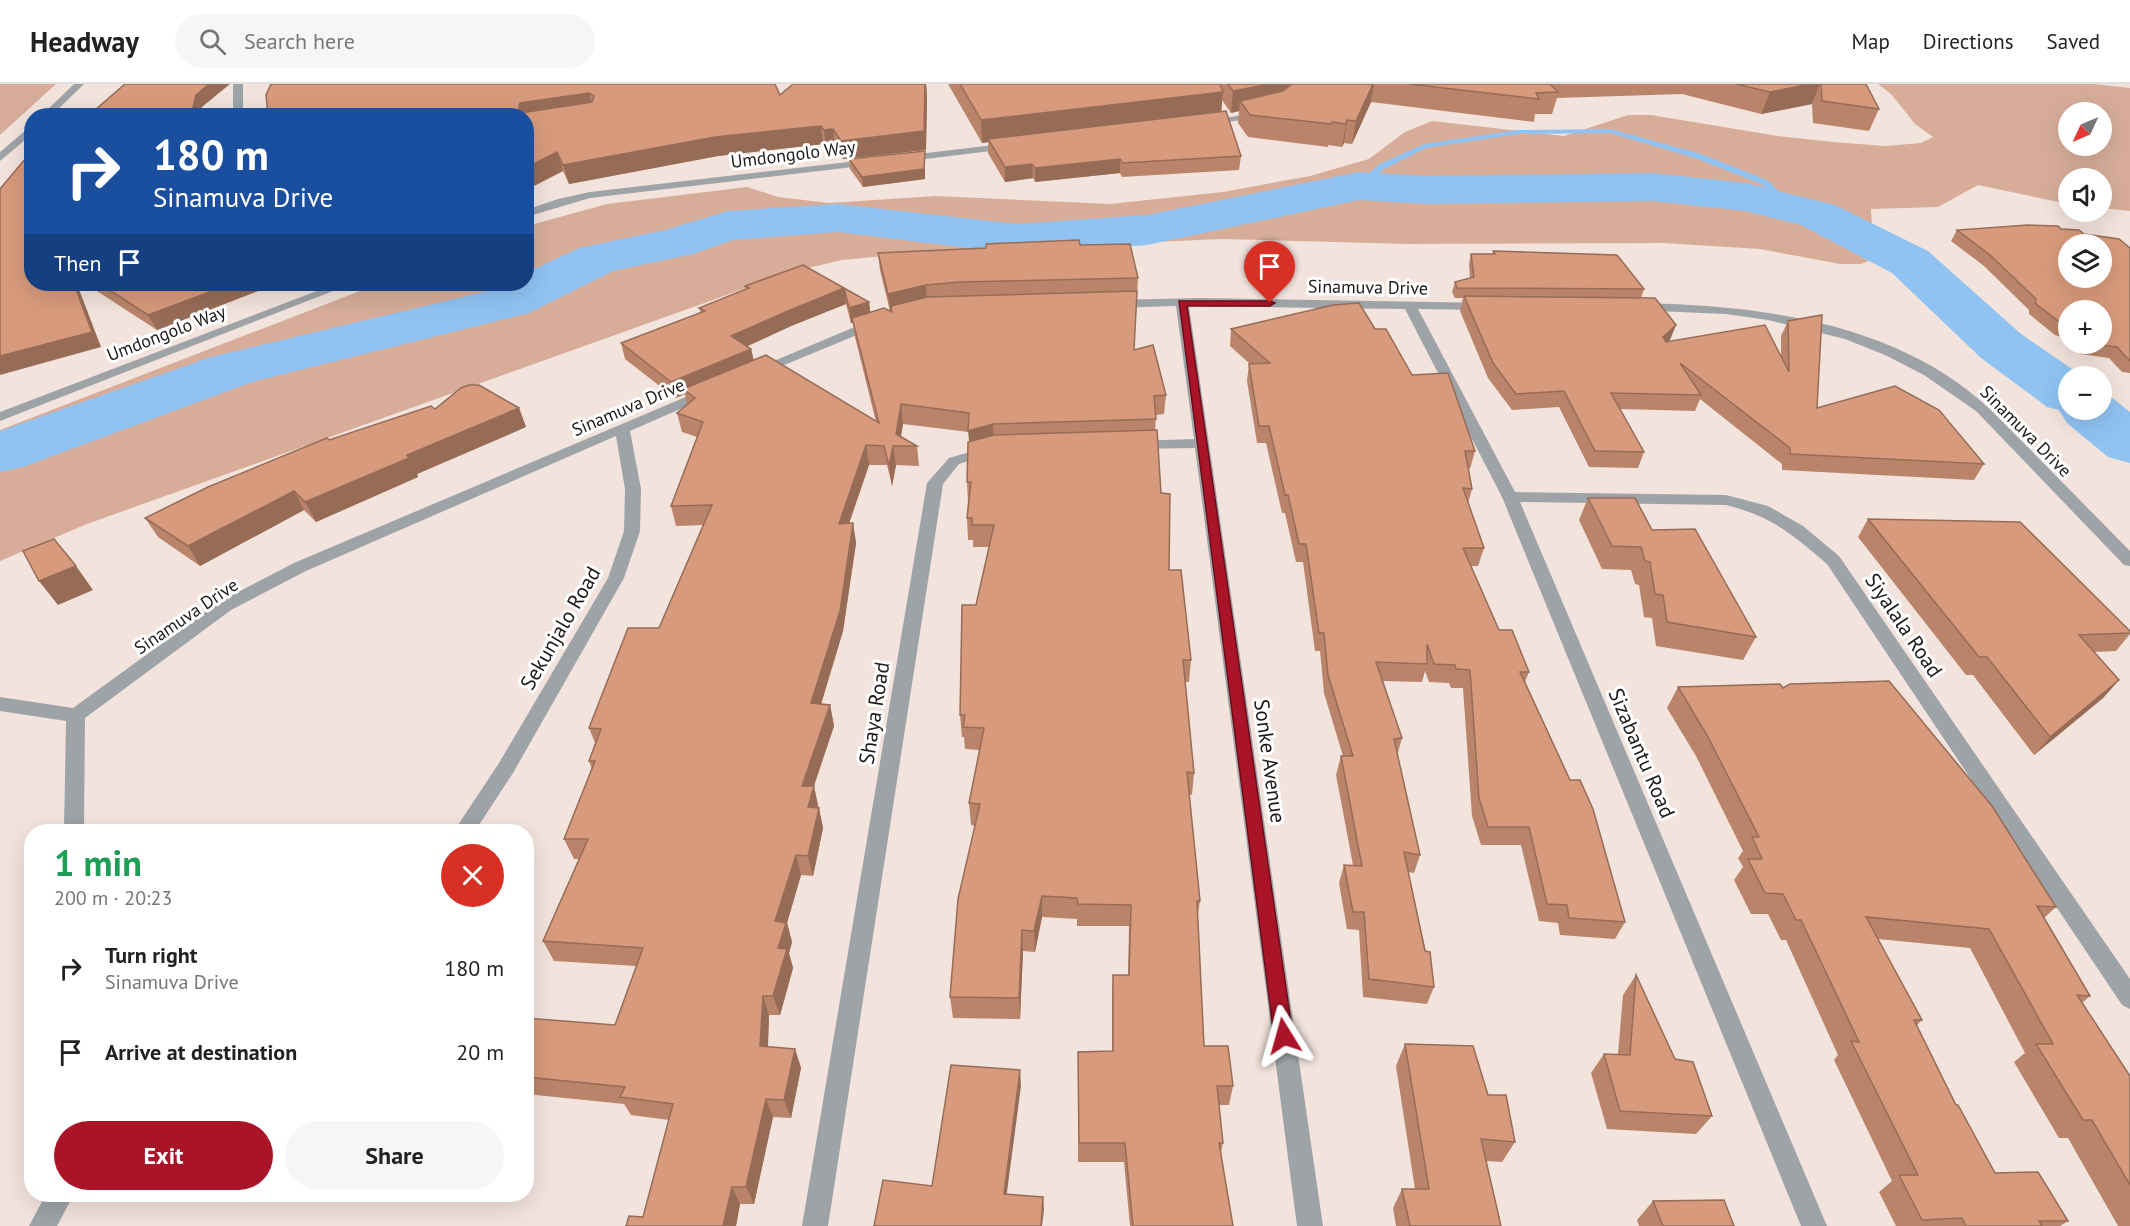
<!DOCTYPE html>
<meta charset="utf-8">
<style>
:root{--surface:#fff;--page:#f6f6f6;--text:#222;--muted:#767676;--line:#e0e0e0;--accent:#aa1428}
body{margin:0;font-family:"PT Sans",sans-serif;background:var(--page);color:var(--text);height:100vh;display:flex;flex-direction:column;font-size:22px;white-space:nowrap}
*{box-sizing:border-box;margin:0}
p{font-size:20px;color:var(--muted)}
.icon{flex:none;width:33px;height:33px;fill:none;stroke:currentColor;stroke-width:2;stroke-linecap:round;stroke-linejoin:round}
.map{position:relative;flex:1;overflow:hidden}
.panel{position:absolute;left:24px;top:740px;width:510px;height:378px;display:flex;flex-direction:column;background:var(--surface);border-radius:24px;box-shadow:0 6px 24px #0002}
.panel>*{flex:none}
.banner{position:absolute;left:24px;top:24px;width:510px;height:183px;border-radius:24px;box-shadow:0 6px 24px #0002;background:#1a4fa0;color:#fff;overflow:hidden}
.needle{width:39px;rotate:226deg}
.controls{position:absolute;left:2058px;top:18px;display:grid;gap:12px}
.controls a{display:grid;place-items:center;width:54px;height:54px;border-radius:50%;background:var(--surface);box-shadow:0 6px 24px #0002;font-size:30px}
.pin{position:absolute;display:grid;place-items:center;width:51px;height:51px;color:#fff;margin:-62px -26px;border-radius:50% 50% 50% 0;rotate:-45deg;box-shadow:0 0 6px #0007}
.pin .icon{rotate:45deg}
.me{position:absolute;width:66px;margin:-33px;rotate:352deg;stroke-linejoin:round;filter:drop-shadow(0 0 4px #0008)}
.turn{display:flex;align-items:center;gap:21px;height:126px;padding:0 30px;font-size:27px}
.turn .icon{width:78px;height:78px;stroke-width:2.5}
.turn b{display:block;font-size:42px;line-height:51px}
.then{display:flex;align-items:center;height:57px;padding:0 30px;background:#0003;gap:12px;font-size:22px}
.round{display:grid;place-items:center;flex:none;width:63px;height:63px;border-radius:32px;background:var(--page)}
.summary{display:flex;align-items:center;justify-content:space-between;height:102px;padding:0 30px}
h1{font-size:36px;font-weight:600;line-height:45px;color:#1e9e55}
.button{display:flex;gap:12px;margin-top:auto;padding:12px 30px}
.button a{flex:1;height:69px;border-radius:36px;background:var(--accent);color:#fff;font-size:24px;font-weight:600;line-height:69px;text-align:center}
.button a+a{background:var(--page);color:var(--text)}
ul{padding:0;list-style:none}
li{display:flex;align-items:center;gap:18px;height:84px;padding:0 30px}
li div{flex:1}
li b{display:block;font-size:22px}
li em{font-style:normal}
header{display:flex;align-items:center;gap:36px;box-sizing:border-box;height:84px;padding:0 30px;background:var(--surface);border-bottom:2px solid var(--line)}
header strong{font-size:28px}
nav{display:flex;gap:33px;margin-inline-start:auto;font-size:21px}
.search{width:420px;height:54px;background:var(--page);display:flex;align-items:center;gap:15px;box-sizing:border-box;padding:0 21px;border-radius:33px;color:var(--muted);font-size:22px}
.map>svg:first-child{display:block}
</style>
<header>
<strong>Headway</strong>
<div class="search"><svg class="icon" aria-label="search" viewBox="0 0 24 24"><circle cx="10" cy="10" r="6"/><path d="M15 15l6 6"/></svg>Search here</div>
<nav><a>Map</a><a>Directions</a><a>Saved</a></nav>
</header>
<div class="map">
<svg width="2130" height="1142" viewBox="0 0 2130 1142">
<rect width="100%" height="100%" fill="#f2e3dc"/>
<g fill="#d7ad99" fill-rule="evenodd">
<polygon points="0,0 56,0 0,51"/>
<path d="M1878,0H2095L2130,4V127L2102,124V94H2068V120L1978,101L1938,123L1871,125L1874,175L1861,180H1840L1760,165L1663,159L1408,160L1222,155L926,168L842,176L791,188L87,440L0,477V346L378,200H526L527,142L607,120L747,103L778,113L829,119L935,112L1110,120L1223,108L1310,92L1369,75L1405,48L1432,37L1564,52L1628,31H1651L1778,52L1833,58L1885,62L1921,59L1933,53L1915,40L1892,11ZM2068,28H2102V62H2068Z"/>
</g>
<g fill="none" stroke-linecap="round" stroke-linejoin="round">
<polygon fill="#90c3f2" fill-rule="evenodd" points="1610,45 1701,70 1767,96 1796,124 1789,126 1761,100 1695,74 1610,49 1518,50 1426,64 1384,85 1362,104 1355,102 1378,81 1424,60 1518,46"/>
<polygon fill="#90c3f2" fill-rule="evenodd" points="1359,88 1427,92 1652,89 1746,99 1835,121 1928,167 2021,250 2082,292 2068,292 2068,326 2102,326 2102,311 2111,313 2130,328 2130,379 2108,373 2067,339 2059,326 2047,323 1981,274 1892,189 1801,141 1745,127 1652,117 1427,120 1359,116 1147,161 1017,170 838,148 733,156 693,170 613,187 529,229 252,298 23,383 0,388 0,347 211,273 492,206 506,200 526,200 526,189 579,164 665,146 728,127 838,120 1017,140 1147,131"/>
<g fill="#9ea3a8" fill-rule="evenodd">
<polygon points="74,0 84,0 51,32 41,32"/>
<rect x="233" y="0" width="10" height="32"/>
<polygon points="1261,28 1266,31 1264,33 1205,41 1200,38"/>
<polygon points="32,41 32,50 0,77 0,68"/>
<polygon points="1011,59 1015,60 1015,64 901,78 896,75 901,72"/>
<polygon points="874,75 879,78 878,80 590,114 526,133 526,126 558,115 590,108"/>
<polygon points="335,200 351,200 0,337 0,328"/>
<path d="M1200,214L1490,219L1492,222L1486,226L1418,225L1515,408L1726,411L1768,422L1803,442L1839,472L2130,895V925L2122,921L1827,480C1792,450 1771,432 1726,421L1520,418L1827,1142H1801L1502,413L1405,225L1189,222L1323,1142H1297L1195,364L1135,365L1128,361L1135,357L1194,355L1176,222L1112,224L1106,220L1112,216Z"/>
<path d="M1637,219C1760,221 1899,238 1992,327L2130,467V482L2124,481L1976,327L1924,291L1885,271L1845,255L1768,236L1726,230L1633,226L1631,223Z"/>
<polygon points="876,234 881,235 881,241 760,291 755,292 748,288"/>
<polygon points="707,304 714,308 712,311 630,347 641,405 640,447 624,494 513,689 475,747 454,747 499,679 608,494 624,447 625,405 616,352 306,487 231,526 85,634 84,747 64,747 66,637 0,627 0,613 73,624 219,518 294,479"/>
<polygon points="991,362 998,366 996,369 959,380 943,400 828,1142 802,1142 927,399 949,374"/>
<polygon points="46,1110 74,1110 57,1142 29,1142"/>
</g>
</g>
<g fill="#ba846b" fill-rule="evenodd">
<polygon points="271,0 780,11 793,0 926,0 927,12 926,66 843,75 835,64 826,65 823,60 718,72 569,100 563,87 526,106 526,32"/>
<polygon points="948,0 1866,0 1879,25 1869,47 1813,39 1812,20 1761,30 1682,10 1557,14 1552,30 1535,30 1534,38 1371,18 1352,60 1344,59 1342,63 1328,61 1328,63 1248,53 1238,39 1239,27 1231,29 1222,16 1221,27 1241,72 1239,86 1122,93 1120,89 1035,98 1033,94 1005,98 988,69 988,58 982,59"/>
<polygon points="849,75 925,76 925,95 863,103 850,85"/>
<polygon points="2061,145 2084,150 2130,164 2130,289 2122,288 2109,274 2080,270 2074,260 2102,260 2068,226 2068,255 2055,251 2029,230 2029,226 1984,182 1951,157 1957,146"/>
<path d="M1080,161L1138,194L1134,266L1166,311L1164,330L1156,331L1155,347L1169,486L1191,576L1189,598H1185L1194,689L1192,711L1189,710L1200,817L1197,835L1204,962L1233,1002L1229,1021H1219L1223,1059L1221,1068L1233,1142H1130L1124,1078H1078V988L1112,967V911L1113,891H1128L1129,842H1077V835L1042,833L1035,868L1023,867L1020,935L953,934L950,913L975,742L971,741L969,719L980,666L965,665L964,653H962L960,631L976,521L989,463H973V456H968L967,434L968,419L967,398L969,358V348L903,340L901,353L917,362L919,382L896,381L892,402L887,381H869L849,439H853L856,459L843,547L821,620L830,621L834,642L814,702L823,744L813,792L801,791L787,839L792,858L789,869L793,884L780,931H769L768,963L795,965L801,984L791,1034L773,1033L754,1120H740L736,1142H626L643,1133L669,1036L631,1031L624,1020L526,1010V934L615,941L636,882L554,877L543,857L579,775H574L564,755L592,685L589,677L595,659L589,644L659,544L704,441L676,442L671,422L697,353L682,348L677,329L687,321L685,310L675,314L625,275L621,259L701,229L699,224L746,205L745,202L803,181L869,218L870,228L890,227L880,186L878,169ZM846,220L851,239H853L855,253L876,338L754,276L751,265L747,262L791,242Z"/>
<polygon points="1493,167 1644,205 1641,214 1670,256 1668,258 1781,273 1781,252 1788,237 1817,324 1984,380 1974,396 1782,386 1782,380 1700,315 1695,327 1620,325 1644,368 1638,384 1589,383 1559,323 1512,326 1488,294 1460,227 1463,214 1455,214 1452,208 1455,198 1470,194 1469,180 1471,170 1493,170"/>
<polygon points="86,200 264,200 266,204 157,246"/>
<polygon points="1231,245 1375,245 1475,367 1470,385 1468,384 1472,405 1468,419 1484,464 1478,482 1471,482 1499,546 1529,588 1525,598 1625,838 1615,855 1560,851 1558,839 1539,837 1521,761 1481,761 1472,732 1463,604 1451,604 1449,599 1429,598 1425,587 1422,598 1383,597 1402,654 1397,672 1420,771 1414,789 1408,788 1434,903 1427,920 1363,913 1359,846 1347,845 1339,799 1344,781 1353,781 1336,691 1341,672 1343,672 1324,609 1320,567 1315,567 1303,478 1296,478 1285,429 1282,429 1266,359 1257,359 1247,297 1249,280 1250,280 1230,262"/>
<polygon points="519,324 526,343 417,390 418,393 316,438 304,426 200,482 158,453 145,434 329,356 435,325"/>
<polygon points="1588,414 1652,446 1756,553 1743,576 1656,562 1652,534 1644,533 1639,501 1635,500 1631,486 1602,485 1579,436"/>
<polygon points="1868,435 2130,547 2130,550 2116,567 2094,568 2119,596 2103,614 2034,671 1973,591 1966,591 1858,453"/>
<polygon points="1678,603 1783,604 2056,823 2044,834 2090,912 2082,919 2130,992 2130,1142 2118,1142 2068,1054 2059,1054 2014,978 2025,969 1970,864 1878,855 1922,936 1917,941 1956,1021 1995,1089 2068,1137 2060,1142 1896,1142 1879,1108 1892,1097 1834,976 1838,971 1786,856 1781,856 1768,830 1751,830 1734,796 1743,783 1738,774 1743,767 1696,672 1667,624"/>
<polygon points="1636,891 1675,975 1712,1032 1696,1050 1607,1045 1591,989 1604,970 1618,970 1623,911"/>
<polygon points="1405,960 1488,1011 1515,1058 1502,1078 1486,1077 1501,1142 1396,1142 1393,1124 1402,1105 1415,1105 1396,982"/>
<polygon points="1653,1117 1734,1142 1639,1142 1637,1136"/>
</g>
<g fill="#976c57">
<polygon points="209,0 230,0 202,23 200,32 191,32 196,11"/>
<polygon points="926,0 927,12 926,66 843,75 841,57"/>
<polygon points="1270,0 1297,0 1272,21 1240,17 1239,27 1231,29 1233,7"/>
<polygon points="1373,0 1374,0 1371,18 1352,60 1356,37"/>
<polygon points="1810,0 1820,0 1812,20 1761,30 1770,8"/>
<polygon points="1223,8 1221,30 988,55 988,58 982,59 981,36"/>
<polygon points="589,9 594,27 520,32 518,27 520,19"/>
<polygon points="303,27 305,32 275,32"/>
<polygon points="1347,36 1344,59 1342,63 1346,40"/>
<polygon points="821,42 823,60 718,72 569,100 563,81 715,53"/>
<polygon points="833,45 835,64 826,65 824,46"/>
<polygon points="925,67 925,95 863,103 862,93"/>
<polygon points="557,68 563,87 526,106 526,84"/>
<polygon points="1120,75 1120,89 1035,98 1035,84"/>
<polygon points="1032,80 1033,94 1005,98 1005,83"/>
<polygon points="74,200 77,200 101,263 0,291 0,272"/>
<polygon points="231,200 264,200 266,204 157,246 148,231"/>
<polygon points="926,201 927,219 891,222 892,228 890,228 888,210"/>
<polygon points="844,204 846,220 791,242 735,268 731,252 788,227"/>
<polygon points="869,218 871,233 852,234 853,239 851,239 849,224"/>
<polygon points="1676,241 1670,256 1657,268 1663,253"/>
<polygon points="751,265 754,280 683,305 685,310 675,314 671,298"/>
<polygon points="901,320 903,340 899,362 896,350"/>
<polygon points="519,324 526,343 417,390 418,393 316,438 305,418 407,371"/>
<polygon points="993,340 994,360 970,366 968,347"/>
<polygon points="866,361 869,381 842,460 839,440"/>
<polygon points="893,362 896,381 892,402 889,382"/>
<polygon points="294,407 304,426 200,482 188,462"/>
<polygon points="853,439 856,459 843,547 815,640 811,619"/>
<polygon points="76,482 93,506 58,521 39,497"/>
<polygon points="2119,596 2103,614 2034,671 2050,653"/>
<polygon points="830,621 834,642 807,722 802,702"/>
<polygon points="814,702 818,723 813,743 808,723"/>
<polygon points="819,724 823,744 813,792 808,772"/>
<polygon points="796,771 801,791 787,839 792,858 789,869 793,884 780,931 773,912 778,864 775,837"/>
<polygon points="1042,812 1042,833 1035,868 1034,847"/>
<polygon points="1022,846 1023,867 1020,935 1019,914"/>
<polygon points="763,912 769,931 767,981 760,962"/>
<polygon points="795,965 801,984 791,1034 784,1016"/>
<polygon points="1020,986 1021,1002 1005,1123 1004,1110"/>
<polygon points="766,1015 773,1033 754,1120 746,1103"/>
<polygon points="732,1103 740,1120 736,1142 723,1142"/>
<polygon points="1043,1113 1044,1126 1042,1142 1041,1142"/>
</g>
<g fill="#d89a7c" stroke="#976c57" stroke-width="1.5" fill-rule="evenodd">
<polygon points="125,0 209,0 196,11 191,32 88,32"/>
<path d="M271,0H775L780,11L793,0H925L924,47L841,57L833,45L824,46L821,42L715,53L563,81L557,68L526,84V32H302L303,27L275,32H268L266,11ZM589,9L594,12L592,18L521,29L518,27L520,19Z"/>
<polygon points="960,0 1220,0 1223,8 981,36"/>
<polygon points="1228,0 1270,0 1233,7"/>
<polygon points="1292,0 1373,0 1356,37 1347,36 1346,40 1332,38 1331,40 1250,31 1240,17 1283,7"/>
<polygon points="1409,0 1550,0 1558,8 1536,9 1539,15"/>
<polygon points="1736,0 1810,0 1770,8"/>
<polygon points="1821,0 1866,0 1879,25 1822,17"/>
<polygon points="1226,27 1241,72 1123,79 1120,75 1035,84 1032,80 1005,83 988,55"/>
<polygon points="925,67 924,85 862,93 849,75"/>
<polygon points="26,74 32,74 32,200 74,200 92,248 0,272 0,105"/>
<path d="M2028,141L2058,142L2061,145L2079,146L2084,150L2119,155L2130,164V277L2117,263L2092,260H2102V226H2068V242L2062,240L2035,219L2036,215L1990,171L1957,146ZM2068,160H2102V194H2068Z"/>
<polygon points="1079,156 1080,161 1130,160 1138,194 960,198 926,201 888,210 878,169 986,164 986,160"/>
<polygon points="1493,167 1617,171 1644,205 1457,204 1455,198 1474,193 1471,170 1495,170"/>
<polygon points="803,181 869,218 849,224 844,204 788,227 731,252 751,265 671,298 621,259 705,227 699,224 749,204 745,202"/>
<polygon points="100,200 231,200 148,231"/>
<polygon points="1137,207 1134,266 1153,261 1166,311 1154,312 1156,335 993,340 968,347 969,329 901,320 896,350 917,362 893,362 889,382 884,362 866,361 839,440 853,439 840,527 811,619 830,621 802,702 814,702 808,723 819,724 808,772 796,771 775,837 786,839 778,864 787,865 773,912 763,912 760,962 795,965 784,1016 766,1015 746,1103 732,1103 723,1142 626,1142 629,1132 643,1133 673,1020 620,1013 625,1003 526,993 526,934 615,941 643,864 543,857 588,755 564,755 595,677 589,677 601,645 589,644 628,544 659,544 712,421 671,422 703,338 677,329 695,314 683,305 766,271 879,339 852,234 884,224 892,228 891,222 927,213"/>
<polygon points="1464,212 1655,214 1676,241 1663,253 1666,258 1765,241 1789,288 1788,237 1822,231 1817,324 1895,302 1939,326 1984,380 1790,370 1790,364 1680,279 1701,311 1611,309 1644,368 1595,367 1564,307 1516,310 1493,279"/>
<polygon points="1359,219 1375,245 1386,245 1412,291 1448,289 1475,367 1465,367 1472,405 1463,404 1484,464 1463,464 1499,546 1512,546 1529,588 1520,588 1570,696 1580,696 1593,725 1625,838 1569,834 1567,821 1547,820 1529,743 1488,743 1479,714 1470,586 1456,585 1455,581 1434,580 1427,560 1427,580 1376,578 1402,654 1394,655 1420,771 1404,768 1425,867 1430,868 1434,903 1369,895 1364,828 1353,828 1344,781 1362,782 1341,672 1353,672 1328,591 1324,549 1319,549 1306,460 1299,460 1288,411 1285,411 1269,342 1259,342 1249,280 1270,279 1231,245 1333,221"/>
<polygon points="469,301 479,301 519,324 407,371 409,374 305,418 294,407 188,462 145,434 208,403 327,354 329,356 431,322 435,325 461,304"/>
<polygon points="1157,346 1161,409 1170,410 1169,486 1181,486 1191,576 1183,576 1194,689 1187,688 1200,817 1197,817 1204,962 1228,962 1233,1002 1217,1002 1223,1059 1219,1059 1233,1142 1133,1142 1125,1059 1079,1059 1078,968 1113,967 1113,891 1129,891 1131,821 1078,820 1077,814 1042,812 1034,847 1022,846 1019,914 950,913 958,815 980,720 969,719 984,644 963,643 965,631 960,631 962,521 976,521 994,441 972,441 972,434 967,434 971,398 967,398 968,358 994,351"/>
<polygon points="1588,414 1635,414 1652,446 1695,445 1756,553 1667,538 1663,511 1655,510 1650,478 1645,477 1641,463 1612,462"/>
<polygon points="1868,435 2020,438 2130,547 2130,549 2079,551 2119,596 2050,653 1987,573 1979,573"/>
<polygon points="54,455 76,482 39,497 23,467"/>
<polygon points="1889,597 1992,722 2056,823 2037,822 2090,912 2077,911 2130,992 2130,1101 2092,1036 2083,1036 2036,960 2053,960 1989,845 1866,833 1922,936 1914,936 1956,1021 1958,1021 1995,1089 2038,1088 2068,1137 2039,1137 2042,1142 1966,1142 1962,1134 1922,1136 1899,1091 1918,1091 1851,957 1859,958 1801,836 1796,836 1783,810 1765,809 1748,775 1762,775 1752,753 1759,753 1707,651 1678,603 1780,600 1783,604 1790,600"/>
<polygon points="1636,891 1675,975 1693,978 1712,1032 1620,1027 1604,970 1630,971"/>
<polygon points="1405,960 1473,962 1488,1011 1506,1011 1515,1058 1481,1055 1501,1142 1410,1142 1402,1105 1429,1105"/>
<polygon points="951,981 1020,986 1004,1110 1043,1113 1041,1142 874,1142 883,1096 932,1102"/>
<polygon points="1724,1116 1734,1142 1663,1142 1653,1117"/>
</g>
<polygon fill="#aa1428" stroke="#6e0d1a" stroke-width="1.5" points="1179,217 1270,217 1275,219 1270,222 1187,222 1293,952 1290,958 1284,961 1277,958 1274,952"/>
<g text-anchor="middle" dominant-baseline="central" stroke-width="6" stroke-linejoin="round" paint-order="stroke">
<g font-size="18" fill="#1e1916" stroke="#fff">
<text transform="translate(793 70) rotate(-7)">Umdongolo Way</text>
<text transform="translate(1368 203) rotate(1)">Sinamuva Drive</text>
<text transform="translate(166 249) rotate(-21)">Umdongolo Way</text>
<text transform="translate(628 323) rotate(-23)">Sinamuva Drive</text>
<text transform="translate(2026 347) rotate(45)">Sinamuva Drive</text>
<text transform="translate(186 532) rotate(-34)">Sinamuva Drive</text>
</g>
<g font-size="21" fill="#1e1916" stroke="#fff">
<text transform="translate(1904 541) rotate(56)">Siyalala Road</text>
<text transform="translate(560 544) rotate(-60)">Sekunjalo Road</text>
<text transform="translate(874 629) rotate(-81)">Shaya Road</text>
<text transform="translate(1642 669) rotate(67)">Sizabantu Road</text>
<text transform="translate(1270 677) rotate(82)">Sonke Avenue</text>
</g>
</g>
</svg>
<div class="controls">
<a><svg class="needle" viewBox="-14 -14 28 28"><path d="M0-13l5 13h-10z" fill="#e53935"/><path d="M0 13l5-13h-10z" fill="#767676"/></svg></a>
<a><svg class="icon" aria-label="sound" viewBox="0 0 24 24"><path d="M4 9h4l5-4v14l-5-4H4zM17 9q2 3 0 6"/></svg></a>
<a><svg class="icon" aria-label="layers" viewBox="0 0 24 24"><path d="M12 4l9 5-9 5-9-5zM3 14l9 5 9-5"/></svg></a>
<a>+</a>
<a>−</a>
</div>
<div class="pin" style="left:1270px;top:219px;background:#d93025"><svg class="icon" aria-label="arrive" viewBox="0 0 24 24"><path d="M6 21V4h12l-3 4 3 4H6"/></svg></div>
<svg class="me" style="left:1284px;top:952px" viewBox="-20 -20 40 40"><path d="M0-17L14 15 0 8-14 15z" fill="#aa1428" stroke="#fff" stroke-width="4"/></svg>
<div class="banner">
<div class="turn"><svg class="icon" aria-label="right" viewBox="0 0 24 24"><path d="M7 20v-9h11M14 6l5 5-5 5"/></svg><div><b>180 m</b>Sinamuva Drive</div></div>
<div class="then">Then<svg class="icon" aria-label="arrive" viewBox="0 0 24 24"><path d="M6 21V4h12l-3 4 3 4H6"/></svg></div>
</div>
<section class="panel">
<div class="summary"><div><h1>1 min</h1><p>200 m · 20:23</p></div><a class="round" style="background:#d93025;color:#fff"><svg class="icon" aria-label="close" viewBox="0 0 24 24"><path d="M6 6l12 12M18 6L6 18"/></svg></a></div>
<ul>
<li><svg class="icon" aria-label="right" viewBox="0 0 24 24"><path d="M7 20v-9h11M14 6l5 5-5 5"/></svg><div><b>Turn right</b><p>Sinamuva Drive</p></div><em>180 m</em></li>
<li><svg class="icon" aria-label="arrive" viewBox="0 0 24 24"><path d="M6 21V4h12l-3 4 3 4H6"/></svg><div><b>Arrive at destination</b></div><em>20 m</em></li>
</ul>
<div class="button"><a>Exit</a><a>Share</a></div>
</section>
</div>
